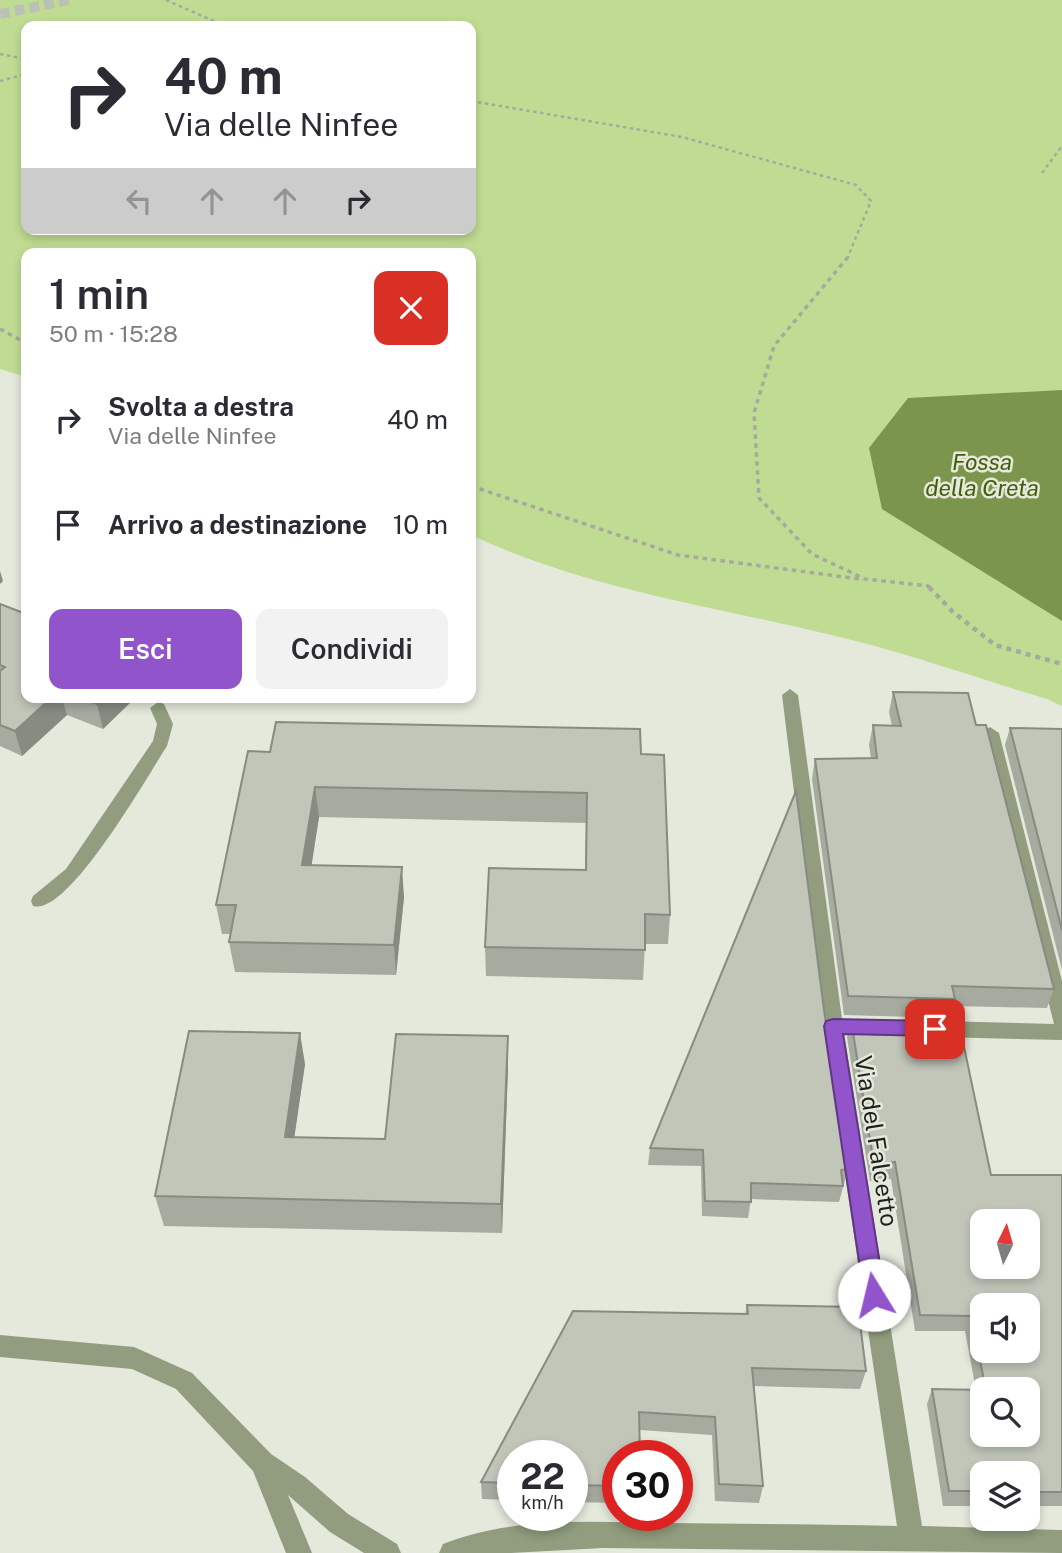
<!DOCTYPE html>
<html lang="it">
<meta charset="utf-8">
<style>
:root{--surface:#fff;--page:#f2f2f3;--text:#2b2b33;--muted:#7c7c81;--accent:#9254cb}
body{margin:0;font-family:"Public Sans",sans-serif;background:var(--page);color:var(--text);height:100vh;display:flex;flex-direction:column;font-size:26px;white-space:nowrap}
*{box-sizing:border-box;margin:0}
p{font-size:23px;color:var(--muted)}
.icon{flex:none;width:38px;height:38px;fill:none;stroke:currentColor;stroke-width:2;stroke-linecap:round;stroke-linejoin:round}
.map{position:relative;flex:1;overflow:hidden}
.drawer{position:absolute;left:21px;top:248px;width:455px;height:455px;display:flex;flex-direction:column;background:var(--surface);border-radius:14px;box-shadow:0 4px 10px #0003}
.drawer>*{flex:none}
.top-card{position:absolute;left:21px;top:21px;width:455px;height:214px;border-radius:14px;box-shadow:0 4px 10px #0003;background:#fff;color:var(--text);overflow:hidden}
.needle{width:46px;rotate:5deg}
.fabs{position:absolute;left:970px;top:1209px;display:grid;gap:14px}
.fabs a{display:grid;place-items:center;width:70px;height:70px;border-radius:14px;background:var(--surface);box-shadow:0 4px 10px #0003;font-size:35px}
.speed{position:absolute;left:497px;top:1440px;display:flex;gap:14px;font-size:35px;font-weight:700;text-align:center}
.speed>*{display:grid;place-content:center;width:91px;height:91px;border-radius:50%;background:var(--surface);box-shadow:0 4px 10px #0003;line-height:1}
.speed small{font-size:18px;font-weight:400}
.speed .limit{border:10px solid #d22;background:#fff;color:#111}
.pin{position:absolute;display:grid;place-items:center;width:60px;height:60px;color:#fff;margin:-30px;border-radius:14px;box-shadow:0 4px 10px #0006}
.me{position:absolute;width:77px;margin:-38px;rotate:351deg;stroke-linejoin:round;filter:drop-shadow(0 0 5px #0008)}
.turn{display:flex;align-items:center;gap:24px;height:147px;padding:0 28px;font-size:32px}
.turn .icon{width:91px;height:91px;stroke-width:2.5}
.turn b{display:block;font-size:49px;line-height:60px}
.lanes{display:flex;align-items:center;height:66px;padding:0 28px;background:#0003;justify-content:center;gap:35px;direction:ltr}
.lanes .off{opacity:.35}
.round{display:grid;place-items:center;flex:none;width:74px;height:74px;border-radius:14px;background:var(--page)}
.head{display:flex;align-items:center;justify-content:space-between;height:119px;padding:0 28px}
h1{font-size:42px;font-weight:600;line-height:52px}
.primary-button{display:flex;gap:14px;margin-top:auto;padding:14px 28px}
.primary-button a{flex:1;height:80px;border-radius:14px;background:var(--accent);color:#fff;font-size:28px;font-weight:600;line-height:80px;text-align:center}
.primary-button a+a{background:var(--page);color:var(--text)}
ul{padding:0;list-style:none}
li{display:flex;align-items:center;gap:21px;height:105px;padding:0 28px}
li div{flex:1}
li b{display:block;font-size:26px}
li em{font-style:normal}
.map>svg:first-child{display:block}
</style>
<div class="map">
<svg width="1062" height="1553" viewBox="0 0 1062 1553">
<rect width="100%" height="100%" fill="#e4e9dc"/>
<path fill="#c0dc92" fill-rule="evenodd" d="M0,0H1062V706L1047,699C973,677 899,650 823,633C704,605 582,587 471,535V254H26V377L0,369ZM26,26H471V229H26Z"/>
<polygon fill="#7b954c" points="1062,390 1062,621 882,509 869,448 908,398"/>
<g fill="none" stroke-linecap="round" stroke-linejoin="round">
<polyline stroke="#bcc1b5" stroke-width="10" stroke-dasharray="10 5" stroke-linecap="butt" points="0,14 69,0"/>
<g stroke="#a5a99f" stroke-width="2.5" stroke-dasharray="3.5 3.5" stroke-linecap="butt">
<polyline points="166,0 216,22 232,26"/>
<polyline points="0,54 26,59"/>
<polyline points="0,81 26,74"/>
<polyline points="471,101 682,137 856,185 871,201 847,259"/>
<polyline points="1042,173 1062,146"/>
</g>
<g stroke="#a5a99f" stroke-width="3.5" stroke-dasharray="4.5 4.5" stroke-linecap="butt">
<polyline points="848,257 774,346 754,413 759,498 812,554 865,579 928,586 931,589"/>
<polyline points="0,329 26,343"/>
<polyline points="471,486 678,555 860,579"/>
</g>
<polyline stroke="#a5a99f" stroke-width="4.5" stroke-dasharray="5 5" stroke-linecap="butt" points="929,587 953,612 995,645 1062,664"/>
<path fill="#919d7e" fill-rule="evenodd" d="M158,702L164,704L173,724L167,746C148,775 68,917 33,906L31,901L33,896L66,869L153,741L157,724L150,708Z"/>
<g fill="#919d7e" fill-rule="evenodd">
<path d="M790,689L798,695L843,1026L922,1526L1062,1530V1553L603,1548L511,1553H439L443,1544C512,1516 594,1522 666,1523C743,1524 820,1524 897,1526L823,1026L782,695Z"/>
<polygon points="990,727 999,733 1062,981 1062,1040 938,1037 931,1035 928,1029 931,1023 938,1021 1054,1024 981,733"/>
<polygon points="0,1335 134,1347 192,1373 271,1454 305,1477 348,1514 397,1544 401,1553 364,1553 330,1532 288,1495 312,1553 286,1553 253,1471 176,1389 132,1369 0,1357"/>
</g>
</g>
<g fill="#a6aa9f">
<polygon points="0,604 26,698 135,698 103,729 67,715 22,756 0,746"/>
<polygon points="893,692 976,725 1054,989 1047,1008 953,1006 950,1018 844,1015 812,779 815,759 871,758 869,745 873,725 892,726 889,712"/>
<polygon points="1010,728 1062,729 1062,970 1005,745"/>
<polygon points="248,751 641,754 670,915 668,944 645,944 643,980 486,976 485,947 585,870 586,823 319,817 311,865 404,897 396,975 235,972 229,942 230,934 222,934 216,905"/>
<polygon points="824,1010 848,1169 839,1202 751,1199 748,1218 702,1216 701,1166 648,1165 650,1148"/>
<polygon points="851,1020 991,1175 1062,1175 1062,1506 1027,1506 1027,1474 982,1474 982,1506 943,1506 927,1404 932,1389 976,1390 965,1331 915,1331 891,1179 870,1181 847,1037"/>
<polygon points="305,1064 294,1137 385,1139 508,1067 502,1233 164,1226 155,1196"/>
<polygon points="747,1305 858,1307 866,1371 860,1389 754,1386 763,1486 759,1503 715,1501 712,1435 640,1430 640,1456 618,1456 618,1503 572,1502 572,1456 513,1456 513,1500 482,1499 481,1482 573,1311 745,1314"/>
</g>
<g fill="#878b82">
<polygon points="0,571 3,581 0,584"/>
<polygon points="51,698 62,698 67,715 22,756 15,731"/>
<polygon points="103,698 135,698 103,729 97,704"/>
<polygon points="315,787 319,817 307,895 302,865"/>
<polygon points="402,867 404,897 396,975 394,945"/>
<polygon points="300,1033 305,1064 290,1167 285,1137"/>
<polygon points="508,1036 508,1067 502,1233 501,1204"/>
</g>
<g fill="#c1c6b9" stroke="#878b82" stroke-width="2" fill-rule="evenodd">
<polygon points="0,604 26,614 26,698 51,698 15,731 0,725 0,671 5,667 0,665"/>
<polygon points="893,692 968,693 976,725 986,725 1054,989 952,986 955,999 848,996 815,759 877,758 873,725 901,726"/>
<polygon points="82,698 103,698 97,704"/>
<polygon points="276,722 640,729 641,754 664,755 670,915 645,914 645,950 485,947 489,868 586,870 587,793 315,787 302,865 402,867 394,945 229,942 236,905 216,905 248,751 270,752"/>
<polygon points="1010,728 1062,729 1062,930"/>
<polygon points="796,791 824,1010 848,1169 841,1170 843,1186 751,1183 751,1202 705,1201 703,1150 650,1148"/>
<path d="M851,1020L959,1023L991,1175H1062V1492H1027V1474H982V1491H949L932,1389L982,1390V1435H1027V1390H986L971,1316L920,1315L895,1162L874,1165ZM982,1222H1027V1267H982ZM982,1306H1027V1351H982Z"/>
<polygon points="189,1031 300,1033 285,1137 385,1139 396,1034 508,1036 501,1204 155,1196"/>
<polygon points="747,1305 858,1307 866,1371 752,1368 763,1486 719,1484 715,1417 639,1412 640,1456 618,1456 618,1486 572,1485 572,1456 513,1456 513,1483 481,1482 573,1311 748,1314"/>
</g>
<polygon fill="#9254cb" stroke="#5f3784" stroke-width="2" points="833,1019 935,1021 941,1024 944,1029 941,1034 935,1036 843,1034 885,1295 882,1302 874,1305 867,1302 864,1295 824,1026 826,1021"/>
<g text-anchor="middle" dominant-baseline="central" stroke-width="5" stroke-linejoin="round" paint-order="stroke">
<g font-size="23" font-style="italic" fill="#455d0a" stroke="#e4e9dc">
<text x="982" y="461">Fossa<tspan x="982" dy="26">della Creta</tspan></text>
</g>
<g font-size="24" fill="#1e201b" stroke="#e4e9dc">
<text transform="translate(877 1141) rotate(81)">Via del Falcetto</text>
</g>
</g>
</svg>
<div class="fabs">
<a><svg class="needle" viewBox="-14 -14 28 28"><path d="M0-13l5 13h-10z" fill="#e53935"/><path d="M0 13l5-13h-10z" fill="#7c7c81"/></svg></a>
<a><svg class="icon" aria-label="sound" viewBox="0 0 24 24"><path d="M4 9h4l5-4v14l-5-4H4zM17 9q2 3 0 6"/></svg></a>
<a><svg class="icon" aria-label="search" viewBox="0 0 24 24"><circle cx="10" cy="10" r="6"/><path d="M15 15l6 6"/></svg></a>
<a><svg class="icon" aria-label="layers" viewBox="0 0 24 24"><path d="M12 4l9 5-9 5-9-5zM3 14l9 5 9-5"/></svg></a>
</div>
<div class="speed"><div>22<small>km/h</small></div><div class="limit">30</div></div>
<div class="pin" style="left:935px;top:1029px;background:#d93025"><svg class="icon" aria-label="arrive" viewBox="0 0 24 24"><path d="M6 21V4h12l-3 4 3 4H6"/></svg></div>
<svg class="me" style="left:874px;top:1295px" viewBox="-20 -20 40 40"><circle r="19" fill="#fff"/><path d="M0-13L10 11 0 6-10 11z" fill="#9254cb"/></svg>
<div class="top-card">
<div class="turn"><svg class="icon" aria-label="right" viewBox="0 0 24 24"><path d="M7 20v-9h11M14 6l5 5-5 5"/></svg><div><b>40 m</b>Via delle Ninfee</div></div>
<div class="lanes"><svg class="icon off" aria-label="left" viewBox="0 0 24 24"><path d="M17 20v-9H6M10 6l-5 5 5 5"/></svg><svg class="icon off" aria-label="ahead" viewBox="0 0 24 24"><path d="M12 20V5M6 11l6-6 6 6"/></svg><svg class="icon off" aria-label="ahead" viewBox="0 0 24 24"><path d="M12 20V5M6 11l6-6 6 6"/></svg><svg class="icon" aria-label="right" viewBox="0 0 24 24"><path d="M7 20v-9h11M14 6l5 5-5 5"/></svg></div>
</div>
<section class="drawer">
<div class="head"><div><h1>1 min</h1><p>50 m · 15:28</p></div><a class="round" style="background:#d93025;color:#fff"><svg class="icon" aria-label="close" viewBox="0 0 24 24"><path d="M6 6l12 12M18 6L6 18"/></svg></a></div>
<ul>
<li><svg class="icon" aria-label="right" viewBox="0 0 24 24"><path d="M7 20v-9h11M14 6l5 5-5 5"/></svg><div><b>Svolta a destra</b><p>Via delle Ninfee</p></div><em>40 m</em></li>
<li><svg class="icon" aria-label="arrive" viewBox="0 0 24 24"><path d="M6 21V4h12l-3 4 3 4H6"/></svg><div><b>Arrivo a destinazione</b></div><em>10 m</em></li>
</ul>
<div class="primary-button"><a>Esci</a><a>Condividi</a></div>
</section>
</div>
